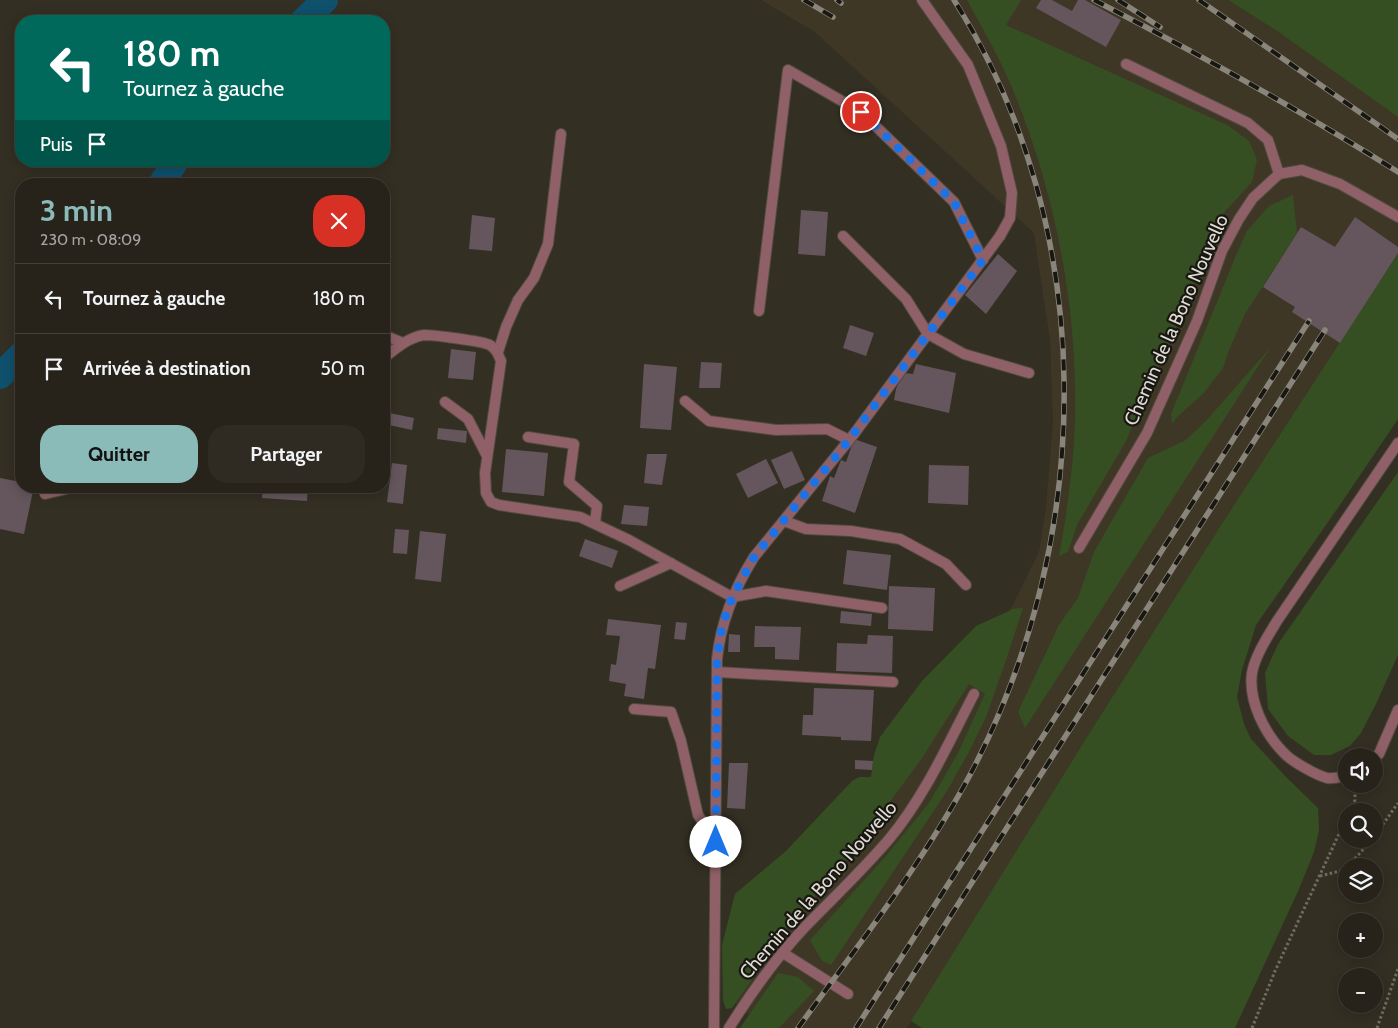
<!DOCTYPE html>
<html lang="fr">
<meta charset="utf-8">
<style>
:root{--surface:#27231a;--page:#2f2b23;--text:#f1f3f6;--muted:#a4a4a2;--line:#434039;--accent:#8bbbb9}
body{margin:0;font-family:Cabin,sans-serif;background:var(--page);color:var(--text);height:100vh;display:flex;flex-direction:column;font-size:19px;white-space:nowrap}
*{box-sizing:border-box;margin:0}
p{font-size:16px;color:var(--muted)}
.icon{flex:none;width:28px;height:28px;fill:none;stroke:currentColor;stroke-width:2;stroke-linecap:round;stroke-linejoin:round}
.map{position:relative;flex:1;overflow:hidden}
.panel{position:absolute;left:15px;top:178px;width:375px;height:315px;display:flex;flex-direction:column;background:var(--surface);border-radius:20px;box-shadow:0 2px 12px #0003,0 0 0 1px var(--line)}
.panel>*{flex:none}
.hud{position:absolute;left:15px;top:15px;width:375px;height:152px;border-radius:20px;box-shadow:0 2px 12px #0003,0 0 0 1px var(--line);background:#00695c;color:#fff;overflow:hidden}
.fabs{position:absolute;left:1338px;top:748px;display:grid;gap:10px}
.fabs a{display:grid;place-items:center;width:45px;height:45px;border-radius:50%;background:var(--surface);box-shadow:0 2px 12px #0003,0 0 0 1px var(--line);font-size:25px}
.pin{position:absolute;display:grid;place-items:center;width:42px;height:42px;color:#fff;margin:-21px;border:2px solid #fff;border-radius:50%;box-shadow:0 1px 5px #0007}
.me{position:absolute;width:55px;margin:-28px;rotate:0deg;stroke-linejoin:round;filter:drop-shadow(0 0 4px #0008)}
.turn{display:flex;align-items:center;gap:18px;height:105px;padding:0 25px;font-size:22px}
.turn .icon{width:65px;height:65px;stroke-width:2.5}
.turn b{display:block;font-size:35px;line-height:42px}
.then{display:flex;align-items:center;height:48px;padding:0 25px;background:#0003;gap:10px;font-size:19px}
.round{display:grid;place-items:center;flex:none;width:52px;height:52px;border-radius:20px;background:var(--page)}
.summary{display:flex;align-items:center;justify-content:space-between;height:85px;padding:0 25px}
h1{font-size:30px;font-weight:800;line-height:38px;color:var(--accent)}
.cta{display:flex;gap:10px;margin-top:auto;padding:10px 25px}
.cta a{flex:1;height:58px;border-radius:20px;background:var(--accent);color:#111;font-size:20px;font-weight:800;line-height:58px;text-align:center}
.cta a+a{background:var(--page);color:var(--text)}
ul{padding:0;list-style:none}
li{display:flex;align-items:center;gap:15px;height:70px;padding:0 25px;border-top:1px solid var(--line)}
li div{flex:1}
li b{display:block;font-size:19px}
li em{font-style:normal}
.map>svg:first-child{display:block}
</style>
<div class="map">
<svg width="1398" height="1028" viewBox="0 0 1398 1028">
<rect width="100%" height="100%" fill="#342f23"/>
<polygon fill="#3f3726" points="761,0 1228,0 1277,31 1398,117 1398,253 1223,522 1087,737 907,1028 766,1028 727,997 997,631 1011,609 1039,552 1046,507 1053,422 1050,340 1034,233 815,32"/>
<g fill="#354f22">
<path d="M967,0H1021L1006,25L1229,126L1249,141L1257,160L1252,182L1219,218L1195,284L1125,443L1077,525L1068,552L1059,556C1067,513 1073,468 1075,424C1078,312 1057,199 1015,95C1002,62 984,31 967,0Z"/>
<polygon points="1228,0 1398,0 1398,117 1277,31"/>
<polygon points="1293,195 1297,233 1245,314 1229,350 1223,368 1203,394 1178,416 1172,424 1171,414 1237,253 1247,231 1269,206"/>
<polygon points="1398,253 1398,419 1342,502 1256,625 1242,670 1237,697 1244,724 1251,739 1286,777 1318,808 1319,830 1314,852 1299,889 1235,1028 922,1028 911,1021 1087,737 1223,522"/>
<polygon points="1270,348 1025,728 1018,712 1059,625 1078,598 1094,552 1148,458 1186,440 1206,421"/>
<polygon points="1398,472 1398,655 1376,704 1361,733 1350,746 1331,755 1314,755 1288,736 1268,709 1265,673 1278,644"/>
<polygon points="1023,608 1005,663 986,717 970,750 947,791 831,965 822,961 810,940 886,856 929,803 958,753 985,694 969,684 922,758 851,855 792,922 732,1008 726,1009 723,1000 722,945 735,894 786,851 852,781 859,777 871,777 874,755 880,737 922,681 976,626 1009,611 1011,609"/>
<polygon points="778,973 798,977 814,991 779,1028 740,1028"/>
</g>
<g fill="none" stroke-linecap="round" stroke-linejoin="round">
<g stroke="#0f506d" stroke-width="26">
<polyline points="303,21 325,0"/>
<polyline points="161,184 176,161"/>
<polyline points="0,376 21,355"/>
</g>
</g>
<g fill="#64565c">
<polygon points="1041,0 1052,0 1072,11 1078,0 1085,0 1121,20 1106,47 1036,8"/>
<polygon points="801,210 828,212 825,256 798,254"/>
<polygon points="472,215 495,218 492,251 469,249"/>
<polygon points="1355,217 1398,247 1398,253 1340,343 1292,312 1295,307 1263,287 1301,227 1335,247"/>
<polygon points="998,254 1017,271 986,314 965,295"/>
<polygon points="850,325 874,333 866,356 843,348"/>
<polygon points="451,349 476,352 473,380 448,378"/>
<polygon points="701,362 722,363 720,388 699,388"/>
<polygon points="644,364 677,367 671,430 640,428"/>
<polygon points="916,364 956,373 949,413 894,400 896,389 903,373 913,374"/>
<polygon points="384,412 414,418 412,430 384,424"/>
<polygon points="438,428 467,431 466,443 437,439"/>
<polygon points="854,439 877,447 855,513 822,501 830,476 834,478 841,460 846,462"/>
<polygon points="506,449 548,453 544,496 502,492"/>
<polygon points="792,451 805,480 784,489 771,460"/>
<polygon points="647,454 667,454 662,485 644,483"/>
<polygon points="766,459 778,483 748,498 736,474"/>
<polygon points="392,463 407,465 403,504 387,502"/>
<polygon points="929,465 969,466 968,505 928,503"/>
<polygon points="0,478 21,482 21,486 34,486 24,534 0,529"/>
<polygon points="263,486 308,486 307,501 262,498"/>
<polygon points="624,505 649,507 647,526 621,524"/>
<polygon points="395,529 409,530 407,554 393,553"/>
<polygon points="420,531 446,534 441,582 415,579"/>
<polygon points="585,539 618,551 612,568 579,556"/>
<polygon points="847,550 891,555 887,590 843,584"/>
<polygon points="889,586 935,588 933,631 888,629"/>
<polygon points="841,611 872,614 871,626 840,623"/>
<polygon points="608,619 661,625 655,669 648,668 644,699 624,696 626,684 609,681 611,664 616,665 620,636 606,635"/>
<polygon points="676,622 687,623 685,640 674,639"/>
<polygon points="755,626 801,627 799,660 775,659 775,647 754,647"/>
<polygon points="729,634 740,635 740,652 728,652"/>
<polygon points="868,635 893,636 892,673 836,671 837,643 867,644"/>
<polygon points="814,688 874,690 871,741 841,740 841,737 802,735 803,715 813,715"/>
<polygon points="855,760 873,761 872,770 855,769"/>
<polygon points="729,763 748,763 745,809 727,808"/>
</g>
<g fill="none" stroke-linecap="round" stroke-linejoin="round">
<g stroke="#504b3f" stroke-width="12">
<g id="lane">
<polyline points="922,0 968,65 1001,146 1012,193 1010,218 1000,236"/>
<polyline points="1126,64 1248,123 1268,140 1279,174"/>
<polyline points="843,236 906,299 928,334 964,354 1029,373"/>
<polyline points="759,311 788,70 861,112 954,202 983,260"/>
<polyline points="384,335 403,343"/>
<polyline points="498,352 506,327 518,300 534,278 548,244 561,134"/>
<path d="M384,358C395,349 409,337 424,335C434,335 482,341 490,345C496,349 498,354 501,361L485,473L486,493L491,502L499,505L580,517L629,540L732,597L766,591L882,608"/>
<polyline points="685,401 709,421 776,430 827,429 849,440"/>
<polyline points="445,402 468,419 487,456"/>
<polyline points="528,437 574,444 569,482 597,506 595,523"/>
<polyline points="45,494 79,486"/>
<polyline points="784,521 806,529 851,531 900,539 946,564 966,585"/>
<polyline points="1079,548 1147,433 1197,321 1222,251 1239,219 1253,198 1279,174 1302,170 1340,184 1398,217"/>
<polyline points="620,586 671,563"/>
<polyline points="717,672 893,682"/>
<polyline points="634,709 671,712 681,741 698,815 716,842"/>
<path d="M1346,776C1341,777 1333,779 1327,778C1316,775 1291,761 1284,753C1265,734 1248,701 1252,673C1255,656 1268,636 1277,621L1398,443"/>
<polyline points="783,953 848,994"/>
<path d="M729,1028C751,993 775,959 804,928C833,898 863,870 890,838C925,796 949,742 974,694"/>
</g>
</g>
<g stroke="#504b3f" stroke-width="12">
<g id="street">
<polyline points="1374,758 1379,754 1398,710"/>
<path d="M714,1028L717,659C721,621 734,589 754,557L854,434L1000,236"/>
</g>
</g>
<g stroke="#716c62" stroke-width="3" stroke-dasharray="2.5 2.5" stroke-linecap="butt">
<polyline points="1350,811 1355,800 1355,792"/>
<polyline points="1374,837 1398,803"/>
<polyline points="1348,866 1373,839"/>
<polyline points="1320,876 1344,870 1346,868"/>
<polyline points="1252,1028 1275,971 1346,819"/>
<polyline points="1377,1028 1398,969"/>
</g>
<use href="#lane" stroke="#8f6067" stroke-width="10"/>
<use href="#street" stroke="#8f6067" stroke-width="10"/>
<g stroke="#89857b" stroke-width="5.5">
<g id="rail">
<polyline points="804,0 833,17"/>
<polyline points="837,0 841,3"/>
<path d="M1094,0C1197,53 1300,110 1398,172"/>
<polyline points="1118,0 1160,27"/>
<polyline points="1199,0 1398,139"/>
<path d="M798,1028C858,945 923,863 971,773C1096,535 1100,230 954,0"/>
<polyline points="856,1028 1309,321"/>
<polyline points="879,1028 1325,330"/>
</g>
</g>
<use href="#rail" stroke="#191712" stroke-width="4" stroke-dasharray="11" stroke-linecap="butt"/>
</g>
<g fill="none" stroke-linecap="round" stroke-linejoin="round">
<polyline stroke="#1a73e8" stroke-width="9" stroke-dasharray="0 16.2" points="716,842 717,659 722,626 732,598 754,557 849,440 983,260 954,202 861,112"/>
</g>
<g text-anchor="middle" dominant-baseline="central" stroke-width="4.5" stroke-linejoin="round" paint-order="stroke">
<g font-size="19" fill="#e0dcd5" stroke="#191712">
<text transform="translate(1176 320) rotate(-66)">Chemin de la Bono Nouvello</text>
<text transform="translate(818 890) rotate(-49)">Chemin de la Bono Nouvello</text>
</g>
</g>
</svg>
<div class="fabs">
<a><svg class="icon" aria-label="sound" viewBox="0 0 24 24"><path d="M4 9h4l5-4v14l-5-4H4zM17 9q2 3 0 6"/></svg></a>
<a><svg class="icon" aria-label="search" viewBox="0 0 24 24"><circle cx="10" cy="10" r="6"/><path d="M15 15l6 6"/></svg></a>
<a><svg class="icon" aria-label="layers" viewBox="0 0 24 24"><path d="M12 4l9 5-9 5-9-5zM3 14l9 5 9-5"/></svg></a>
<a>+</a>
<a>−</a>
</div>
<div class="pin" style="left:861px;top:112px;background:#d93025"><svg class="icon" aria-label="arrive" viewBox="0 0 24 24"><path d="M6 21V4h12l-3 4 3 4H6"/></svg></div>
<svg class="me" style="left:716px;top:842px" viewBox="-20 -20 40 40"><circle r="19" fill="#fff"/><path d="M0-13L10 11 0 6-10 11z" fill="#1a73e8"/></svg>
<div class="hud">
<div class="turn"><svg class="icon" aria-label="left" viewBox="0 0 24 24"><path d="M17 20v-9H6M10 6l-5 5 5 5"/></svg><div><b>180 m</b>Tournez à gauche</div></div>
<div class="then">Puis<svg class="icon" aria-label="arrive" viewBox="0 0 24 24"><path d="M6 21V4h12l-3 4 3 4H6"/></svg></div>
</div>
<section class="panel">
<div class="summary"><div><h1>3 min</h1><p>230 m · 08:09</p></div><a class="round" style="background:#d93025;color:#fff"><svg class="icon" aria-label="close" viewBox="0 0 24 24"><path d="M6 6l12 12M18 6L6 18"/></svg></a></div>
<ul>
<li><svg class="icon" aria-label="left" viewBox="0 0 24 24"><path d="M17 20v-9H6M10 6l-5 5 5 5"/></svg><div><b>Tournez à gauche</b></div><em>180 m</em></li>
<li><svg class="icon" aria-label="arrive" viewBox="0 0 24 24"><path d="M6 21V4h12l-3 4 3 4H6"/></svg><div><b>Arrivée à destination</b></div><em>50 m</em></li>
</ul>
<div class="cta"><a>Quitter</a><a>Partager</a></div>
</section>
</div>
